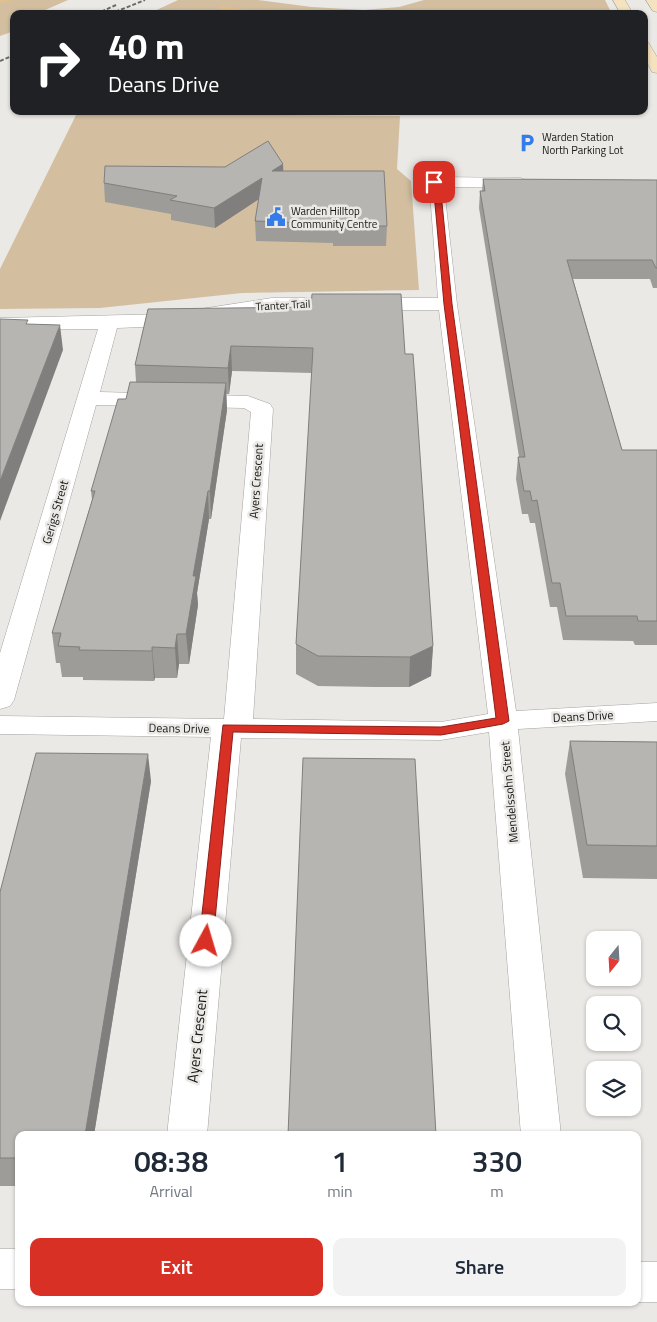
<!DOCTYPE html>
<style>
:root{--surface:#fff;--page:#f2f2f3;--text:#1f2937;--muted:#747a83;--accent:#d93025}
body{margin:0;font-family:"Titillium Web",sans-serif;background:var(--page);color:var(--text);height:100vh;display:flex;flex-direction:column;font-size:19px;white-space:nowrap}
*{box-sizing:border-box;margin:0}
p{font-size:16px;color:var(--muted)}
.icon{flex:none;width:28px;height:28px;fill:none;stroke:currentColor;stroke-width:2;stroke-linecap:round;stroke-linejoin:round}
.map{position:relative;flex:1;overflow:hidden}
.drawer{position:absolute;left:15px;top:1131px;width:626px;height:175px;display:flex;flex-direction:column;background:var(--surface);border-radius:10px;box-shadow:0 1px 4px #0004}
.drawer>*{flex:none}
.banner{position:absolute;left:10px;top:10px;width:638px;height:105px;border-radius:10px;box-shadow:0 1px 4px #0004;background:#202124;color:#fff;overflow:hidden}
.needle{width:32px;rotate:198deg}
.controls{position:absolute;left:586px;top:931px;display:grid;gap:10px}
.controls a{display:grid;place-items:center;width:55px;height:55px;border-radius:10px;background:var(--surface);box-shadow:0 1px 4px #0004;font-size:25px}
.pin{position:absolute;display:grid;place-items:center;width:42px;height:42px;color:#fff;margin:-21px;border-radius:10px;box-shadow:0 2px 8px #0006}
.me{position:absolute;width:55px;margin:-28px;rotate:6deg;stroke-linejoin:round;filter:drop-shadow(0 0 4px #0008)}
.turn{display:flex;align-items:center;gap:18px;height:105px;padding:0 15px;font-size:22px}
.turn .icon{width:65px;height:65px;stroke-width:2.5}
.turn b{display:block;font-size:35px;line-height:42px}
.eta{display:flex;justify-content:space-evenly;align-items:center;height:85px;text-align:center}
.eta b{font-size:30px;font-weight:600;line-height:35px}
.cta{display:flex;gap:10px;margin-top:auto;padding:10px 15px}
.cta a{flex:1;height:58px;border-radius:10px;background:var(--accent);color:#fff;font-size:20px;font-weight:600;line-height:58px;text-align:center}
.cta a+a{background:var(--page);color:var(--text)}
.map>svg:first-child{display:block}
</style>
<div class="map">
<svg width="657" height="1322" viewBox="0 0 657 1322">
<rect width="100%" height="100%" fill="#ebe9e6"/>
<g fill="#d3bfa0">
<polygon points="0,0 68,0 36,14 14,14 14,31 0,36"/>
<polygon points="178,0 258,0 312,7 364,10 399,7 424,0 605,0 612,14 148,14"/>
<polygon points="77,113 400,116 397,169 411,181 419,290 242,293 100,308 0,309 0,269"/>
</g>
<g fill="none" stroke-linecap="round" stroke-linejoin="round">
<g fill="#e1c08d" fill-rule="evenodd">
<polygon points="0,0 14,0 0,3"/>
<polygon points="222,6 262,12 264,14 220,9"/>
</g>
<g stroke="#a5a3a0" stroke-width="1">
<g id="street">
<path d="M434,177L521,178L529,183L521,188L444,187L457,304L516,711L657,703V721L518,729L561,1135H521L489,732L441,740L241,738L207,1135H167L211,737L0,734V716L224,719L251,412L244,408L96,405L14,700L10,706L0,709V653L98,329L0,330V318L168,314L272,298H438L430,193L426,182ZM272,310H439L488,714L441,722L253,719L273,409L270,404L248,396L100,392L117,328L168,326Z"/>
<rect x="0" y="1249" width="19" height="40"/>
<rect x="638" y="1262" width="19" height="40"/>
</g>
</g>
<g stroke="#a5a3a0" stroke-width="1">
<g id="secondary">
<polygon points="613,0 625,0 633,14 621,14"/>
<polygon points="646,0 657,0 657,12 653,11"/>
<polygon points="644,41 648,42 657,57 657,73 652,72 644,56"/>
</g>
</g>
<use href="#street" fill="#fff" fill-rule="evenodd"/>
<use href="#secondary" fill="#f5e2bf" fill-rule="evenodd"/>
<g stroke="#6c6a69" stroke-width="2" stroke-dasharray="4 2" stroke-linecap="butt">
<polyline points="96,14 116,5"/>
<polyline points="110,14 145,0"/>
<polyline points="0,61 14,55"/>
</g>
</g>
<g fill="#9d9c99">
<polygon points="283,164 283,171 387,226 386,246 333,246 333,243 256,241 255,221 259,199 215,228 171,220 171,214 105,202 104,183 225,167"/>
<polygon points="483,179 657,180 657,288 653,288 650,279 573,279 622,450 657,450 657,645 635,645 633,641 563,640 557,607 550,607 535,523 530,523 528,514 522,514 516,479 518,457 519,457 479,208 480,191 482,191"/>
<polygon points="148,309 405,354 433,646 431,676 409,687 375,687 318,686 296,674 296,644 312,373 232,371 229,394 226,394 227,410 211,519 209,519 197,593 198,605 189,664 179,664 177,678 155,678 154,681 83,680 83,677 62,677 60,663 56,663 52,633 92,500 91,491 126,399 136,382 135,365"/>
<polygon points="570,741 657,742 657,879 583,878 565,774"/>
<polygon points="151,781 94,1135 19,1135 19,1186 0,1186 0,892"/>
</g>
<g fill="#807f7d">
<polygon points="283,164 284,182 272,171"/>
<polygon points="262,178 262,197 215,228 214,208"/>
<polygon points="60,325 63,350 0,521 0,481"/>
<polygon points="231,346 232,371 229,394 228,368"/>
<polygon points="226,383 227,410 211,519 210,491"/>
<polygon points="208,491 209,519 197,593 198,605 189,664 186,634 193,576"/>
<polygon points="177,634 179,664 177,678 175,648"/>
<polygon points="433,646 431,676 409,687 410,657"/>
<polygon points="152,647 155,678 154,681 152,651"/>
<polygon points="148,754 151,781 94,1135 85,1135"/>
</g>
<g fill="#b7b5b2" stroke="#807f7d">
<polygon points="268,141 283,164 272,171 384,171 387,226 333,226 334,224 255,221 262,178 214,208 170,200 177,196 104,183 105,166 225,167"/>
<polygon points="483,179 657,180 657,268 656,268 652,260 567,260 622,450 657,450 657,621 638,621 637,616 566,616 560,583 552,583 537,500 532,501 530,491 524,491 518,457 525,457 480,191 485,191"/>
<polygon points="312,294 401,294 405,354 413,354 415,381 433,646 410,657 318,656 296,644 313,348 231,346 228,368 135,365 148,309 311,307"/>
<polygon points="0,319 28,320 26,324 60,325 0,481"/>
<polygon points="130,382 226,383 210,491 208,491 193,576 196,576 186,634 177,634 175,648 152,647 152,651 79,650 80,647 58,646 61,633 52,633 95,491 91,491 118,399 126,399"/>
<polygon points="570,741 657,742 657,846 587,845"/>
<polygon points="36,753 148,754 85,1135 19,1135 19,1158 0,1158 0,892"/>
<polygon points="303,758 415,759 436,1135 288,1135"/>
</g>
<polygon fill="#d93025" stroke="#8d1f18" points="434,181 437,182 441,193 452,304 509,721 503,724 441,735 233,732 213,941 211,945 201,945 199,941 223,725 441,727 496,718 444,304 434,193 431,182"/>
<defs>
<g id="parking-bare" transform="scale(1.5)"><path d="M-3.5-5.5H1a3.5 3.5 0 0 1 0 7H-1V5.5H-3.5ZM-1-3.4V-.6H.8a1.4 1.4 0 0 0 0-2.8Z" fill="#337ce9" stroke="#ebe9e6" stroke-width="2.5" paint-order="stroke"/></g>
<g id="civic-bare" transform="scale(1.5)"><path d="M-.6-6.5H3V-4.5H.6V-3L4-1V1h2V6H-6V1h2V-1L-.6-3ZM-1.2 2.5V6h2.4V2.5Z" fill="#337ce9" stroke="#ebe9e6" stroke-width="2.5" paint-order="stroke"/></g>
</defs>
<g fill-rule="evenodd">
<use href="#parking-bare" x="527" y="143"/>
<use href="#civic-bare" x="276" y="217"/>
</g>
<g text-anchor="middle" dominant-baseline="central" stroke-width="5" stroke-linejoin="round" paint-order="stroke">
<g font-size="11" fill="#171615" stroke="#ebe9e6" text-anchor="start">
<text x="542" y="137">Warden Station<tspan x="542" dy="13">North Parking Lot</tspan></text>
<text x="291" y="211">Warden Hilltop<tspan x="291" dy="13">Community Centre</tspan></text>
</g>
<g font-size="11" fill="#171615" stroke="#ebe9e6">
<text transform="translate(283 305) rotate(-3)">Tranter Trail</text>
</g>
<g font-size="12" fill="#171615" stroke="#ebe9e6">
<text transform="translate(256 481) rotate(-86)">Ayers Crescent</text>
<text transform="translate(55 512) rotate(-74)">Gerigs Street</text>
<text transform="translate(583 716) rotate(-3)">Deans Drive</text>
<text transform="translate(179 728) rotate(1)">Deans Drive</text>
<text transform="translate(509 792) rotate(-95)">Mendelssohn Street</text>
</g>
<g font-size="15" fill="#171615" stroke="#ebe9e6">
<text transform="translate(197 1036) rotate(-84)">Ayers Crescent</text>
</g>
</g>
</svg>
<div class="controls">
<a><svg class="needle" viewBox="-14 -14 28 28"><path d="M0-13l5 13h-10z" fill="#e53935"/><path d="M0 13l5-13h-10z" fill="#747a83"/></svg></a>
<a><svg class="icon" aria-label="search" viewBox="0 0 24 24"><circle cx="10" cy="10" r="6"/><path d="M15 15l6 6"/></svg></a>
<a><svg class="icon" aria-label="layers" viewBox="0 0 24 24"><path d="M12 4l9 5-9 5-9-5zM3 14l9 5 9-5"/></svg></a>
</div>
<div class="pin" style="left:434px;top:182px;background:#d93025"><svg class="icon" aria-label="arrive" viewBox="0 0 24 24"><path d="M6 21V4h12l-3 4 3 4H6"/></svg></div>
<svg class="me" style="left:206px;top:941px" viewBox="-20 -20 40 40"><circle r="19" fill="#fff"/><path d="M0-13L10 11 0 6-10 11z" fill="#d93025"/></svg>
<div class="banner">
<div class="turn"><svg class="icon" aria-label="right" viewBox="0 0 24 24"><path d="M7 20v-9h11M14 6l5 5-5 5"/></svg><div><b>40 m</b>Deans Drive</div></div>
</div>
<section class="drawer">
<div class="eta">
<div><b>08:38</b><p>Arrival</p></div>
<div><b>1</b><p>min</p></div>
<div><b>330</b><p>m</p></div>
</div>
<div class="cta"><a>Exit</a><a>Share</a></div>
</section>
</div>
